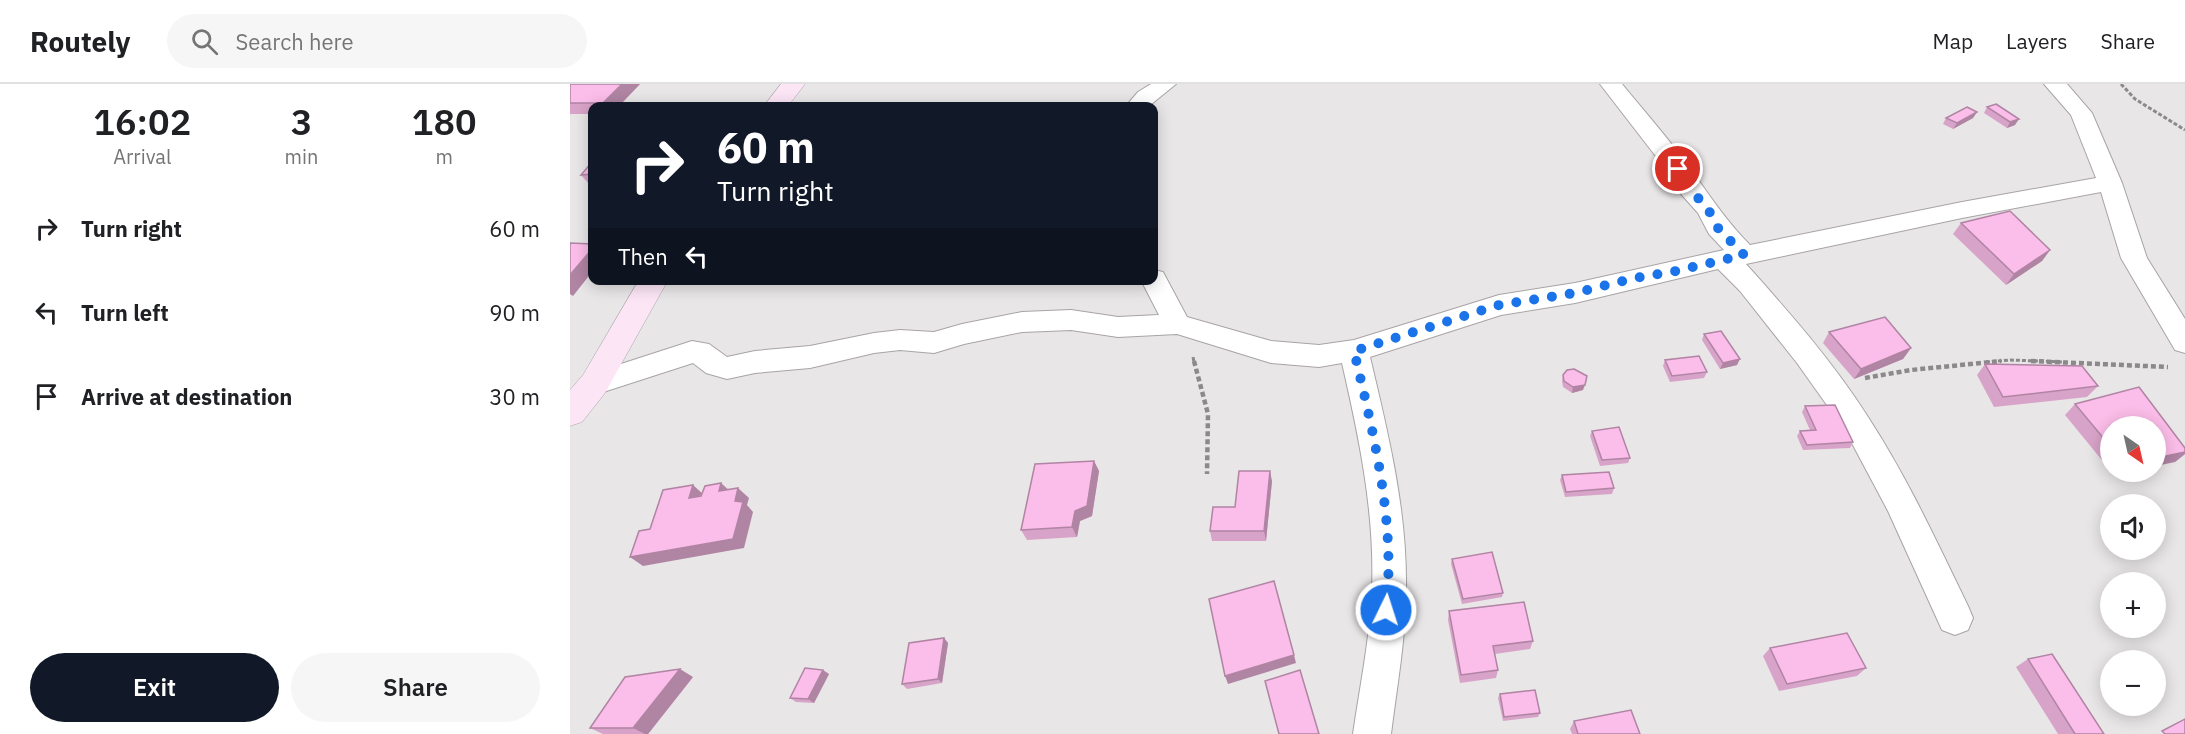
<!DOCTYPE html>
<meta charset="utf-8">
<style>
:root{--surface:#fff;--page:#f6f6f6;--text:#202124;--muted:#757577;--line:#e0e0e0;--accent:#111827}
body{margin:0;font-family:"IBM Plex Sans",sans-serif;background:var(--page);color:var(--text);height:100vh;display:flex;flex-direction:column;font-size:22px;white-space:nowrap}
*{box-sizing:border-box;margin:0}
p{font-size:20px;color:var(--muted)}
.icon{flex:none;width:33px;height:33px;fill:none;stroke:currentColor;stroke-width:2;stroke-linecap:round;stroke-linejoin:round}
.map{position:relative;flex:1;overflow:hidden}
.details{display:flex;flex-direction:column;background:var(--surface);width:570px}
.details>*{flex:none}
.top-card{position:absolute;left:18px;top:18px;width:570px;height:183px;border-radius:12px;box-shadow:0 3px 15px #0003;background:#111827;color:#fff;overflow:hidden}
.needle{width:39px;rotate:146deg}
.buttons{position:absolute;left:1530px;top:332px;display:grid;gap:12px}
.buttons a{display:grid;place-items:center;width:66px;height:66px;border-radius:50%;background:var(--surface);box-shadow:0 3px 15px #0003;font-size:30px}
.pin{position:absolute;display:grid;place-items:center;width:51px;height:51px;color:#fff;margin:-26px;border:3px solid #fff;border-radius:50%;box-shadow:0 2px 6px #0007}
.me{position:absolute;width:66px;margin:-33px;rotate:4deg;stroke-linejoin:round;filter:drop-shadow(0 0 4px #0008)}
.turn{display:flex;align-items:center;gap:21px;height:126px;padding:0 30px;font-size:27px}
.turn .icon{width:78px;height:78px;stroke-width:2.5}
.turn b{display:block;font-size:42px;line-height:51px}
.then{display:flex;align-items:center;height:57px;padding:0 30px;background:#0003;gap:12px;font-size:22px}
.eta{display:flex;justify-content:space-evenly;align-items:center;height:102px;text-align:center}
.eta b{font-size:36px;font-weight:600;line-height:42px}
.button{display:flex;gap:12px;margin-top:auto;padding:12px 30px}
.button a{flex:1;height:69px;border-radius:36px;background:var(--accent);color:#fff;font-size:24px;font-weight:600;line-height:69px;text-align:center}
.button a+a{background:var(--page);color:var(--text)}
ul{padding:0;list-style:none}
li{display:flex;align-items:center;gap:18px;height:84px;padding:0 30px}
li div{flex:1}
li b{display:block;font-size:22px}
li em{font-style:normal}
header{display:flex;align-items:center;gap:36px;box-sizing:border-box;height:84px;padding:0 30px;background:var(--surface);border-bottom:2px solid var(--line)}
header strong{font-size:28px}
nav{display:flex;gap:33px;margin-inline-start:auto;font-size:21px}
.search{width:420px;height:54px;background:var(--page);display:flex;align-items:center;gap:15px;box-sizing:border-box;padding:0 21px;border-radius:33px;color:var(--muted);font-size:22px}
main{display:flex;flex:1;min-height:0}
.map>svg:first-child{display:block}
</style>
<header>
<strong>Routely</strong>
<div class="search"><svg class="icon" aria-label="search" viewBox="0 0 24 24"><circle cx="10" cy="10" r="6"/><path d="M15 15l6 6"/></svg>Search here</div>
<nav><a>Map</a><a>Layers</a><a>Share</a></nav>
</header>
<main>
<section class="details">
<div class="eta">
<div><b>16:02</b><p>Arrival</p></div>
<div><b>3</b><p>min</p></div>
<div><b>180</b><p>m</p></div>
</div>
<ul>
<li><svg class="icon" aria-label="right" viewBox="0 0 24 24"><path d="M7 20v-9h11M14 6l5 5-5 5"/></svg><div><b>Turn right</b></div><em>60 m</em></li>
<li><svg class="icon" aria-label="left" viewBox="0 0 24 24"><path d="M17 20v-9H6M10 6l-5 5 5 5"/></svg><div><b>Turn left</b></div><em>90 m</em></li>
<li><svg class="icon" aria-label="arrive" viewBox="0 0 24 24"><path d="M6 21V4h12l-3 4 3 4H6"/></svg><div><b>Arrive at destination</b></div><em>30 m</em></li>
</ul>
<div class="button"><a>Exit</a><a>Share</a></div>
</section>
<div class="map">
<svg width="1615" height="650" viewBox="0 0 1615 650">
<rect width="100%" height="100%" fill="#e9e6e8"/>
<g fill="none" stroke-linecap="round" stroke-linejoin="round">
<g stroke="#a8a4a6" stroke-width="2">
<g id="street">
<polygon points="581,0 606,0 579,22 556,22 568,8"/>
<path d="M1030,0H1052C1074,27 1097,53 1117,80C1137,108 1156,137 1180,161L1392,118L1526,94L1501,31L1474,0H1497L1522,29L1552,99L1577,174L1615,235V269L1605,266L1551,174L1531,108L1392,134L1176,180C1219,228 1263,278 1298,333C1337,393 1367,458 1398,522L1403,534L1398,546L1385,551L1372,546L1318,427L1276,348L1227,279L1170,207L1148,185L1005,219L931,231L800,273C818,349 837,425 836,504C836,553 827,602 821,650H783C790,602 800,554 802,505C805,429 789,353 772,279L749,283L701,279L607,250L548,253L501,246L452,248L394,260L364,269L330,266L304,269L240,284L185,289L157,295L136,289L123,279L24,311L14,308L9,300L14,292L122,257L139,260L157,273L185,267L240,262L304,249L330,246L364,248L392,240L452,228L501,226L548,233L589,231L571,196H584V186L593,188L617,233L701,257L749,261L784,256L929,211L1005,199L1154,166L1139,150L1128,129L1111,110L1098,88Z"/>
</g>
</g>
<g stroke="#a8a4a6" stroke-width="1">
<g id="secondary">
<polygon points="211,0 235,0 218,22 194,22"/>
<polygon points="69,196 98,196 35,309 12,338 0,342 0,306 13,291"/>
</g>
</g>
<g stroke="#8b898a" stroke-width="3" stroke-dasharray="4 2" stroke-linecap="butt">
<polyline points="1551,0 1565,15 1615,46"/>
<polyline points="623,273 624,278"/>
<polyline points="1416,278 1440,276 1495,278"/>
</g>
<g stroke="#8b898a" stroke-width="4.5" stroke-dasharray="5 3" stroke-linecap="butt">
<polyline points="624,277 638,330 637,390"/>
<polyline points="1461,277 1598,283"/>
<polyline points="1295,294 1341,286 1431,277"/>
</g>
<use href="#street" fill="#fff" fill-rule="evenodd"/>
<use href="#secondary" fill="#fce6f6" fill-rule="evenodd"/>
</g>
<g fill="#d8a3c8">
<polygon points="0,0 70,0 49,22 22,22 22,30 0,30"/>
<polygon points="1417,23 1445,41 1437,44 1414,29"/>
<polygon points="1407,28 1403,34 1383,45 1373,40 1376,34"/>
<polygon points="22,78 22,102 21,102 11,91"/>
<polygon points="1391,139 1480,166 1472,177 1436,201 1383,150"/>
<polygon points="1259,248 1341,264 1333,275 1284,295 1253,259"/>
<polygon points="1134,250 1167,281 1150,285 1132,256"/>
<polygon points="1095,276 1137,288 1134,294 1100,298 1093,282"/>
<polygon points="1415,280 1528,302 1517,313 1424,323 1407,291"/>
<polygon points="993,291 1013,306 1002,309 993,303 992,297"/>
<polygon points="1505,320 1615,364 1615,370 1605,378 1540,342 1540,386 1495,331"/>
<polygon points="1235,322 1283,358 1280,364 1233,366 1227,352 1230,347 1240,346 1232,328"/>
<polygon points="1022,347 1060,374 1058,379 1030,382 1020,352"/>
<polygon points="524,377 529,387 522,432 510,437 507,453 457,456 451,446"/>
<polygon points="992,391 1044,404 1042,410 995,413 990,396"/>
<polygon points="702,397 696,457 642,457 640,447 665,423"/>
<polygon points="882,475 933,509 932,513 892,520 881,480"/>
<polygon points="879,527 963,557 960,565 925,570 928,586 926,594 890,599 878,536"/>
<polygon points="374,554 378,559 372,599 337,605 332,600"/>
<polygon points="1200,564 1296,584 1287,592 1209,607 1193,572"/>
<polygon points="1458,575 1534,650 1488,650 1446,583"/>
<polygon points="259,590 244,619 226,618 220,614"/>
<polygon points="123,593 78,650 33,650 20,644"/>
<polygon points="930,610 970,629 968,633 933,637 928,614"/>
<polygon points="1004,637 1070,650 1002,650 1000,645"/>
</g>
<g fill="#b084a3">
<polygon points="52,0 70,0 49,22 35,22 33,19"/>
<polygon points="1407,28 1403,34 1383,45 1387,39"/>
<polygon points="1449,35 1445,41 1437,44 1440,38"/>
<polygon points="22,165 22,188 3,212 0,210 0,191"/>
<polygon points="1480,166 1472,177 1436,201 1444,190"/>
<polygon points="1341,264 1333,275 1284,295 1291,285"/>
<polygon points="1170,275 1167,281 1150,285 1153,279"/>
<polygon points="1015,301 1013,306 1002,309 1003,303"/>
<polygon points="1615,368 1615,370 1605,378 1586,382 1586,374"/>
<polygon points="524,377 529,387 522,432 510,437 507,453 502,443 505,427"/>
<polygon points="700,387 702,397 696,457 694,447"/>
<polygon points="1546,387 1557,387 1543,390"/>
<polygon points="151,399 162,409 149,407"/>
<polygon points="123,401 134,411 119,414"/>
<polygon points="168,404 179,414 177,421 183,428 174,464 73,482 60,473 165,417"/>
<polygon points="374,554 378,559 372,599 368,595"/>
<polygon points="724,571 726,579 658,600 655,592"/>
<polygon points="110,585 123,593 78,650 75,650 63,644"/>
<polygon points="253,586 259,590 244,619 238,615"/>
</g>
<g fill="#fbbde9" stroke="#b084a3" stroke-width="1.5">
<polygon points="0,0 52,0 33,19 0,19"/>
<polygon points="1426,20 1449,35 1440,38 1417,23"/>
<polygon points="1397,23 1407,28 1387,39 1376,34"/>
<polygon points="22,78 22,90 11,91"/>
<polygon points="1440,127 1480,166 1444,190 1391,139"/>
<polygon points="0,159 22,160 22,165 0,191"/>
<polygon points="1315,233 1341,264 1291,285 1259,248"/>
<polygon points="1151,247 1170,275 1153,279 1134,250"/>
<polygon points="1129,272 1137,288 1102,292 1095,276"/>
<polygon points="1415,280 1512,282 1528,302 1433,313"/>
<polygon points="1004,285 1017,292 1015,301 1003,303 994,297 993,291 997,286"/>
<polygon points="1569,303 1615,364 1615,368 1586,374 1586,342 1540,342 1540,362 1505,320"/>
<polygon points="1265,321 1283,358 1237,361 1230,347 1246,346 1235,322"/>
<polygon points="1049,343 1060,374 1032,376 1022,347"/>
<polygon points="524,377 517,422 505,427 502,443 451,446 465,380"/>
<polygon points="669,387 700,387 694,447 640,447 643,423 665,423"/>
<polygon points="1039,388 1044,404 996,408 992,391"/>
<polygon points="151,399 149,407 168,404 165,417 173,418 163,455 60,473 69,447 80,445 93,406 123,401 119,414 131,412 135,402"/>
<polygon points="922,468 933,509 893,515 882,475"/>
<polygon points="704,497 724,571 655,592 639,515"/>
<polygon points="954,518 963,557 923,562 928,586 891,591 879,527"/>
<polygon points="1277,549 1296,584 1217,600 1200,564"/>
<polygon points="374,554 368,595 332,600 339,559"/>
<polygon points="1482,570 1534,650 1505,650 1458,575"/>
<polygon points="235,584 253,586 238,615 220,614"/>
<polygon points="110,585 63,644 20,644 55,593"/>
<polygon points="730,586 749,650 709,650 695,597"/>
<polygon points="965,606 970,629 934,633 930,610"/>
<polygon points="1061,626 1070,650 1008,650 1004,637"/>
<polygon points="1615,635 1615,650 1595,650 1592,647"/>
</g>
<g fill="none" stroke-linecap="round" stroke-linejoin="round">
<path stroke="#1a73e8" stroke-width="10" stroke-dasharray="0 18" d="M816,526C826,439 804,352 784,267L929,221L1005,209L1065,194L1106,187L1174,171L1148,144L1138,125L1120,105L1108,85"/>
</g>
</svg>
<div class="buttons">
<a><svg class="needle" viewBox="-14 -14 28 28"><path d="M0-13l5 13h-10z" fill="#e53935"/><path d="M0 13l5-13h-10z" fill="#757577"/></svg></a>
<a><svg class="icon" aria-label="sound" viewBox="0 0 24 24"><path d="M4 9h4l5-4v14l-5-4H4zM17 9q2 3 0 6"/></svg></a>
<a>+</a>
<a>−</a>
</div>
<div class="pin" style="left:1108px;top:85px;background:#d93025"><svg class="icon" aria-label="arrive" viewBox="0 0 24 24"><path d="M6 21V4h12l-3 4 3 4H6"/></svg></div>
<svg class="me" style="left:816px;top:526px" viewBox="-20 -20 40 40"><circle r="17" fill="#1a73e8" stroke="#fff" stroke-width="3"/><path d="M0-11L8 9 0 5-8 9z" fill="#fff"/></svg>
<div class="top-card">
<div class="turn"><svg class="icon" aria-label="right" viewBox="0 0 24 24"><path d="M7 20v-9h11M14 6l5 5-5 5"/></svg><div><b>60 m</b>Turn right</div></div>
<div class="then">Then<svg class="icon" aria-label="left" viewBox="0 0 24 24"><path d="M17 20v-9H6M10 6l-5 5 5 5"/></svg></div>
</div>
</div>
</main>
